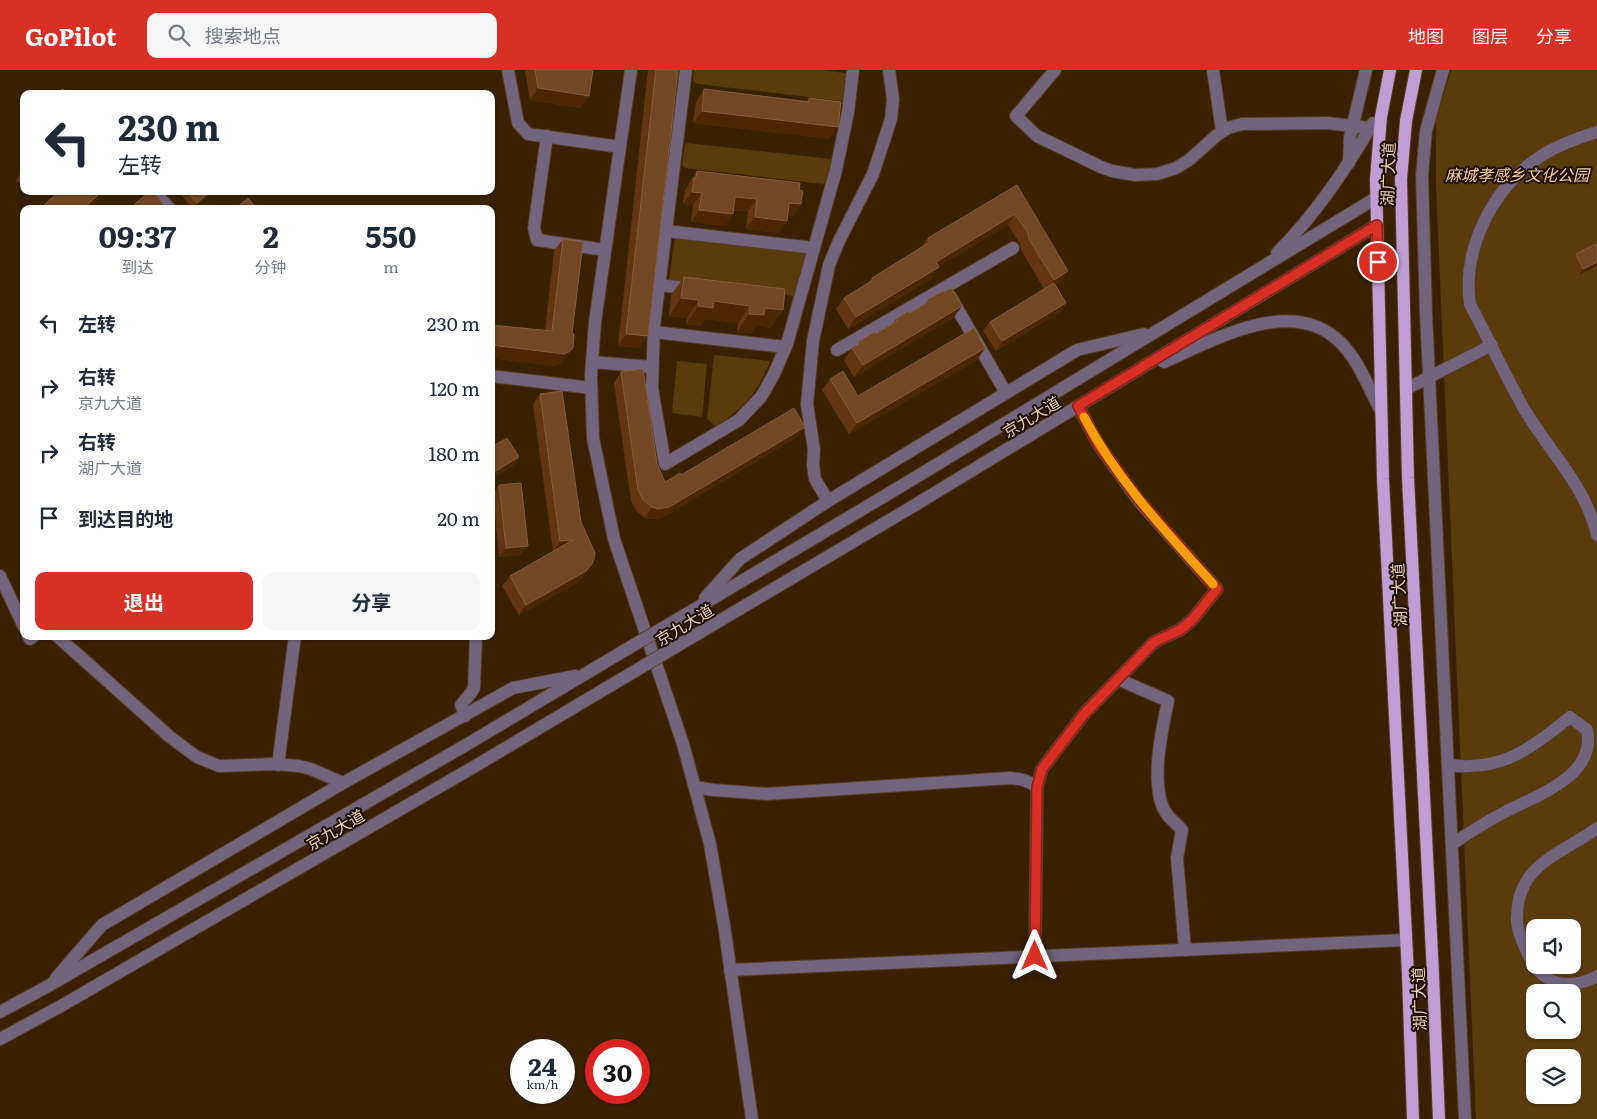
<!DOCTYPE html>
<html lang="zh">
<meta charset="utf-8">
<style>
:root{--surface:#fff;--page:#f6f6f7;--text:#1f2937;--muted:#747a83;--accent:#d93025}
body{margin:0;font-family:Literata,"Noto Sans SC",serif;background:var(--page);color:var(--text);height:100vh;display:flex;flex-direction:column;font-size:19px;white-space:nowrap}
*{box-sizing:border-box;margin:0}
p{font-size:16px;color:var(--muted)}
.icon{flex:none;width:28px;height:28px;fill:none;stroke:currentColor;stroke-width:2;stroke-linecap:round;stroke-linejoin:round}
.map{position:relative;flex:1;overflow:hidden}
.side{position:absolute;left:20px;top:135px;width:475px;height:435px;display:flex;flex-direction:column;background:var(--surface);border-radius:10px;box-shadow:0 1px 4px #0004}
.side>*{flex:none}
.banner{position:absolute;left:20px;top:20px;width:475px;height:105px;border-radius:10px;box-shadow:0 1px 4px #0004;background:#fff;color:var(--text);overflow:hidden}
.buttons{position:absolute;left:1526px;top:849px;display:grid;gap:10px}
.buttons a{display:grid;place-items:center;width:55px;height:55px;border-radius:10px;background:var(--surface);box-shadow:0 1px 4px #0004;font-size:25px}
.speed{position:absolute;left:510px;top:969px;display:flex;gap:10px;font-size:25px;font-weight:700;text-align:center}
.speed>*{display:grid;place-content:center;width:65px;height:65px;border-radius:50%;background:var(--surface);box-shadow:0 1px 4px #0004;line-height:1}
.speed small{font-size:12px;font-weight:400}
.speed .limit{border:8px solid #d22;background:#fff;color:#111}
.pin{position:absolute;display:grid;place-items:center;width:42px;height:42px;color:#fff;margin:-21px;border:2px solid #fff;border-radius:50%;box-shadow:0 1px 5px #0007}
.me{position:absolute;width:55px;margin:-28px;rotate:0deg;stroke-linejoin:round;filter:drop-shadow(0 0 4px #0008)}
.turn{display:flex;align-items:center;gap:18px;height:105px;padding:0 15px;font-size:22px}
.turn .icon{width:65px;height:65px;stroke-width:2.5}
.turn b{display:block;font-size:35px;line-height:42px}
.eta{display:flex;justify-content:space-evenly;align-items:center;height:85px;text-align:center}
.eta b{font-size:30px;font-weight:700;line-height:35px}
.cta{display:flex;gap:10px;margin-top:auto;padding:10px 15px}
.cta a{flex:1;height:58px;border-radius:10px;background:var(--accent);color:#fff;font-size:20px;font-weight:700;line-height:58px;text-align:center}
.cta a+a{background:var(--page);color:var(--text)}
ul{padding:0;list-style:none}
li{display:flex;align-items:center;gap:15px;height:65px;padding:0 15px}
li div{flex:1}
li b{display:block;font-size:19px}
li em{font-style:normal}
header{display:flex;align-items:center;gap:30px;box-sizing:border-box;height:70px;padding:0 25px;background:var(--accent);color:#fff}
header strong{font-size:24px}
nav{display:flex;gap:28px;margin-inline-start:auto;font-size:18px}
.search{width:350px;height:45px;background:var(--page);display:flex;align-items:center;gap:12px;box-sizing:border-box;padding:0 18px;border-radius:10px;color:var(--muted);font-size:19px}
.map>svg:first-child{display:block}
</style>
<header>
<strong>GoPilot</strong>
<div class="search"><svg class="icon" aria-label="search" viewBox="0 0 24 24"><circle cx="10" cy="10" r="6"/><path d="M15 15l6 6"/></svg>搜索地点</div>
<nav><a>地图</a><a>图层</a><a>分享</a></nav>
</header>
<div class="map">
<svg width="1597" height="1049" viewBox="0 0 1597 1049">
<rect width="100%" height="100%" fill="#392100"/>
<g fill="#5b3b0b" fill-rule="evenodd">
<polygon points="694,0 822,0 844,3 847,5 845,28 841,31 698,14 693,11"/>
<path d="M1451,0H1597V1049H1476L1436,116V51ZM1535,858H1572V895H1535ZM1535,922H1572V960H1535ZM1535,988H1572V1025H1535Z"/>
<path d="M687,73L831,89C833,96 829,110 823,114L686,98L682,95L685,75Z"/>
<polygon points="675,166 807,183 797,223 792,226 669,211"/>
<path d="M714,285L770,291C757,324 746,336 716,356L707,349Z"/>
<polygon points="677,291 707,294 702,347 672,343"/>
</g>
<g fill="none" stroke-linecap="round" stroke-linejoin="round">
<g stroke="#563d1d" stroke-width="14">
<g id="minor">
<polyline points="508,0 518,53 528,64 620,77"/>
<polyline points="631,0 595,252 591,306 593,368 614,469 683,674 710,774 724,855 752,1049"/>
<polyline points="686,0 654,256 652,318 665,394 739,350 761,327 774,304 787,274 836,100 848,42 853,0"/>
<polyline points="1055,0 1016,46 1037,66 1101,97 1112,101 1135,105 1157,104 1176,98 1189,90 1217,65 1228,58 1242,54 1327,53 1370,58"/>
<polyline points="1213,0 1222,61"/>
<polyline points="1443,0 1426,61 1422,105 1426,244 1465,1049"/>
<path d="M1597,62C1578,68 1558,75 1541,86C1493,117 1462,178 1470,234C1488,268 1504,303 1523,337C1547,379 1586,416 1597,465"/>
<polyline points="547,66 534,158 537,170 605,180"/>
<polyline points="1349,93 1350,67 1366,0"/>
<polyline points="154,121 170,139"/>
<polyline points="666,161 814,178"/>
<path d="M1277,183C1316,144 1345,100 1373,53"/>
<polyline points="659,215 694,219"/>
<polyline points="950,226 1006,323"/>
<polyline points="654,262 785,277"/>
<polyline points="837,280 1013,178"/>
<polyline points="592,292 652,297"/>
<path d="M1164,292C1214,270 1293,224 1341,273C1359,291 1369,319 1381,341"/>
<polyline points="491,306 591,318"/>
<polyline points="1406,319 1492,275"/>
<polyline points="828,431 815,409 813,395 814,380 807,334 813,271 829,195 839,171 873,104 891,49 893,29 889,0"/>
<polyline points="0,506 24,557"/>
<polyline points="705,528 740,489 828,431 1077,280 1144,264"/>
<polyline points="668,555 898,418 1376,128"/>
<polyline points="28,566 30,569 34,566"/>
<polyline points="57,566 170,667 197,687 219,696 274,694 299,696 311,699 343,713"/>
<polyline points="677,576 910,438 1377,155"/>
<path d="M1118,609L1168,631C1162,659 1149,717 1166,743C1170,749 1177,754 1182,760L1177,788L1185,880"/>
<polyline points="465,646 461,635 471,623 474,618 476,566"/>
<polyline points="278,695 295,566"/>
<path d="M1448,695C1502,702 1530,679 1570,647L1587,660C1597,706 1537,725 1505,742C1487,751 1469,763 1452,774"/>
<path d="M696,717L713,720L767,724L1010,708C1021,709 1028,710 1037,717L1035,886"/>
<polyline points="1037,717 1042,699 1084,644 1154,572 1180,560 1192,550 1217,519 1139,431 1098,374 1078,336"/>
<path d="M1597,758C1575,775 1543,786 1527,810C1520,821 1517,834 1517,847C1516,856 1520,865 1523,873C1533,899 1548,919 1579,913C1586,911 1591,910 1597,906"/>
<polyline points="730,900 1406,870"/>
<polyline points="56,908 102,855 343,713 513,618 575,606"/>
<polyline points="0,942 50,915 466,675 627,579"/>
<polyline points="0,969 61,936 477,695 635,601"/>
</g>
</g>
<g stroke="#563d1d" stroke-width="14">
<g id="major">
<polyline points="1390,0 1381,47 1376,109 1383,409 1408,905 1413,1049"/>
<polyline points="1416,0 1406,51 1401,109 1408,408 1433,904 1439,1049"/>
</g>
</g>
<use href="#minor" stroke="#73637d" stroke-width="12"/>
<use href="#major" stroke="#c09dd4" stroke-width="12"/>
<g stroke="#563d1d" stroke-width="14" stroke-linecap="butt">
<g id="minor-bridge">
<polyline points="627,579 668,555"/>
<polyline points="635,601 677,576"/>
</g>
</g>
<use href="#minor-bridge" stroke="#73637d" stroke-width="12"/>
</g>
<g fill="#633611">
<polygon points="525,0 593,0 589,26 580,38 530,30"/>
<polygon points="648,0 678,0 640,278 618,276"/>
<polygon points="704,19 807,31 809,28 829,69 693,53 696,32"/>
<polygon points="24,96 24,115 16,111"/>
<polygon points="697,101 799,120 801,134 793,146 788,146 787,151 779,163 746,159 748,141 733,140 733,144 724,156 691,152 693,135 683,134 685,120 688,116 689,113"/>
<polygon points="1017,115 1060,213 1056,215 1066,233 1060,242 996,281 983,261 990,252 1044,219 1021,180 1020,174 1008,155 938,197 931,209 848,259 836,239 844,228 869,212 872,208 921,178 928,168"/>
<polygon points="178,121 213,121 211,123 193,139"/>
<polygon points="563,169 573,278 561,293 555,296 491,288 491,255 545,261 554,181"/>
<polygon points="1576,184 1597,196 1579,205 1572,190"/>
<polygon points="684,207 783,240 770,258 757,256 751,263 737,262 738,253 705,249 700,256 686,254 687,248 669,246 671,225"/>
<polygon points="944,222 962,236 953,248 854,307 844,290 852,278 857,275 861,270 876,264 893,253 896,249 910,243 925,234 929,229"/>
<polygon points="985,278 977,290 849,364 822,320 830,309 858,326"/>
<polygon points="621,302 657,394 665,412 681,405 797,367 662,448 651,449 645,448 636,441 631,431 614,313"/>
<polygon points="540,324 581,452 592,494 579,512 519,545 502,516 510,506 553,481 533,334"/>
<polygon points="499,415 521,485 499,487 493,424"/>
</g>
<g fill="#4c2603">
<polygon points="538,18 589,26 580,38 530,30"/>
<polygon points="702,41 838,57 829,69 693,53"/>
<polygon points="103,121 109,121 88,139 82,139"/>
<polygon points="211,121 213,121 211,123 193,139 197,133"/>
<polygon points="692,122 702,123 693,135 683,134"/>
<polygon points="735,127 757,129 748,141 726,139"/>
<polygon points="789,133 801,134 793,146 781,145"/>
<polygon points="699,140 733,144 724,156 691,152"/>
<polygon points="1015,144 1008,155 928,203 936,192"/>
<polygon points="755,147 787,151 779,163 746,159"/>
<polygon points="1597,192 1597,196 1579,205 1583,199"/>
<polygon points="939,197 931,209 848,259 856,247"/>
<polygon points="1068,201 1060,213 1046,221 1054,210"/>
<polygon points="681,228 699,230 687,248 669,246"/>
<polygon points="714,231 750,236 738,253 705,249 700,256 686,254 698,236"/>
<polygon points="1066,233 1060,242 996,281 1002,271"/>
<polygon points="962,236 953,248 854,307 863,295"/>
<polygon points="765,238 783,240 770,258 757,256 751,263 737,262 749,244"/>
<polygon points="626,264 648,266 640,278 618,276"/>
<polygon points="491,275 573,278 561,293 555,296 491,288"/>
<polygon points="985,278 977,290 849,364 857,353"/>
<polygon points="805,357 797,367 662,448 651,449 645,448 652,437"/>
<polygon points="519,387 513,396 491,409 491,404"/>
<polygon points="573,470 553,482 560,471"/>
<polygon points="528,476 521,485 499,487 506,478"/>
<polygon points="592,494 579,512 519,545 526,535"/>
</g>
<g fill="#724723" stroke="#855d3a">
<polygon points="535,0 593,0 589,26 538,18"/>
<polygon points="656,0 678,0 648,266 626,264"/>
<polygon points="62,19 71,24 60,24"/>
<polygon points="704,19 809,32 809,28 841,32 838,57 702,41"/>
<polygon points="697,101 800,113 799,120 803,121 801,134 789,133 787,151 755,147 757,129 735,127 733,144 699,140 702,123 692,122 694,108 696,108"/>
<polygon points="1017,115 1068,201 1054,210 1029,169 1028,163 1015,144 936,192 939,197 856,247 844,228 873,210 872,208 930,172 928,168"/>
<polygon points="60,121 103,121 82,139 45,139 43,136"/>
<polygon points="150,121 153,121 167,139 129,139"/>
<polygon points="187,121 211,121 197,133"/>
<polygon points="248,128 257,139 235,139"/>
<polygon points="563,169 583,172 572,264 574,264 573,278 570,281 564,284 491,275 491,255 552,261"/>
<polygon points="1596,174 1597,177 1597,192 1583,199 1576,184"/>
<polygon points="684,207 785,219 783,240 765,238 764,245 749,244 750,236 714,231 713,238 698,236 699,230 681,228"/>
<polygon points="1054,213 1066,233 1002,271 990,252"/>
<polygon points="951,218 962,236 863,295 852,278 862,272 861,270 875,262 876,264 897,251 896,249 908,241 910,243 930,231 929,229 943,221 944,222"/>
<polygon points="974,258 985,278 857,353 830,309 843,301 858,326"/>
<polygon points="643,299 657,394 665,412 680,403 681,405 794,338 805,357 669,437 658,439 652,437 643,430 638,420 621,302"/>
<polygon points="562,321 581,452 595,483 594,489 592,494 586,501 526,535 510,506 573,470 560,471 540,324"/>
<polygon points="507,368 519,387 491,404 491,377"/>
<polygon points="521,413 528,476 506,478 499,415"/>
</g>
<g fill="none" stroke-linecap="round" stroke-linejoin="round">
<g stroke="#8d1f18" stroke-width="12">
<polyline id="route" points="1035,886 1037,717 1042,699 1084,644 1154,572 1180,560 1192,550 1217,519 1139,430 1098,374 1078,336 1377,155 1378,192"/>
</g>
<use href="#route" stroke="#d93025" stroke-width="9"/>
<path stroke="#f59e0b" stroke-width="9" d="M1084,347C1117,410 1166,462 1213,514"/>
</g>
<g text-anchor="middle" dominant-baseline="central" stroke-width="4" stroke-linejoin="round" paint-order="stroke">
<g font-size="16" fill="#edd3b4" stroke="#1b0d00">
<text transform="translate(1387 104) rotate(-88)">湖广大道</text>
<text transform="translate(1031 346) rotate(-31)">京九大道</text>
<text transform="translate(1398 525) rotate(-93)">湖广大道</text>
<text transform="translate(684 554) rotate(-31)">京九大道</text>
<text transform="translate(335 759) rotate(-30)">京九大道</text>
<text transform="translate(1418 929) rotate(-92)">湖广大道</text>
</g>
<g font-size="16" font-style="italic" fill="#f8cf9d" stroke="#1b0d00">
<text x="1517" y="104">麻城孝感乡文化公园</text>
</g>
</g>
</svg>
<div class="buttons">
<a><svg class="icon" aria-label="sound" viewBox="0 0 24 24"><path d="M4 9h4l5-4v14l-5-4H4zM17 9q2 3 0 6"/></svg></a>
<a><svg class="icon" aria-label="search" viewBox="0 0 24 24"><circle cx="10" cy="10" r="6"/><path d="M15 15l6 6"/></svg></a>
<a><svg class="icon" aria-label="layers" viewBox="0 0 24 24"><path d="M12 4l9 5-9 5-9-5zM3 14l9 5 9-5"/></svg></a>
</div>
<div class="speed"><div>24<small>km/h</small></div><div class="limit">30</div></div>
<div class="pin" style="left:1378px;top:192px;background:#d93025"><svg class="icon" aria-label="arrive" viewBox="0 0 24 24"><path d="M6 21V4h12l-3 4 3 4H6"/></svg></div>
<svg class="me" style="left:1035px;top:886px" viewBox="-20 -20 40 40"><path d="M0-17L14 15 0 8-14 15z" fill="#d93025" stroke="#fff" stroke-width="4"/></svg>
<div class="banner">
<div class="turn"><svg class="icon" aria-label="left" viewBox="0 0 24 24"><path d="M17 20v-9H6M10 6l-5 5 5 5"/></svg><div><b>230 m</b>左转</div></div>
</div>
<section class="side">
<div class="eta">
<div><b>09:37</b><p>到达</p></div>
<div><b>2</b><p>分钟</p></div>
<div><b>550</b><p>m</p></div>
</div>
<ul>
<li><svg class="icon" aria-label="left" viewBox="0 0 24 24"><path d="M17 20v-9H6M10 6l-5 5 5 5"/></svg><div><b>左转</b></div><em>230 m</em></li>
<li><svg class="icon" aria-label="right" viewBox="0 0 24 24"><path d="M7 20v-9h11M14 6l5 5-5 5"/></svg><div><b>右转</b><p>京九大道</p></div><em>120 m</em></li>
<li><svg class="icon" aria-label="right" viewBox="0 0 24 24"><path d="M7 20v-9h11M14 6l5 5-5 5"/></svg><div><b>右转</b><p>湖广大道</p></div><em>180 m</em></li>
<li><svg class="icon" aria-label="arrive" viewBox="0 0 24 24"><path d="M6 21V4h12l-3 4 3 4H6"/></svg><div><b>到达目的地</b></div><em>20 m</em></li>
</ul>
<div class="cta"><a>退出</a><a>分享</a></div>
</section>
</div>
